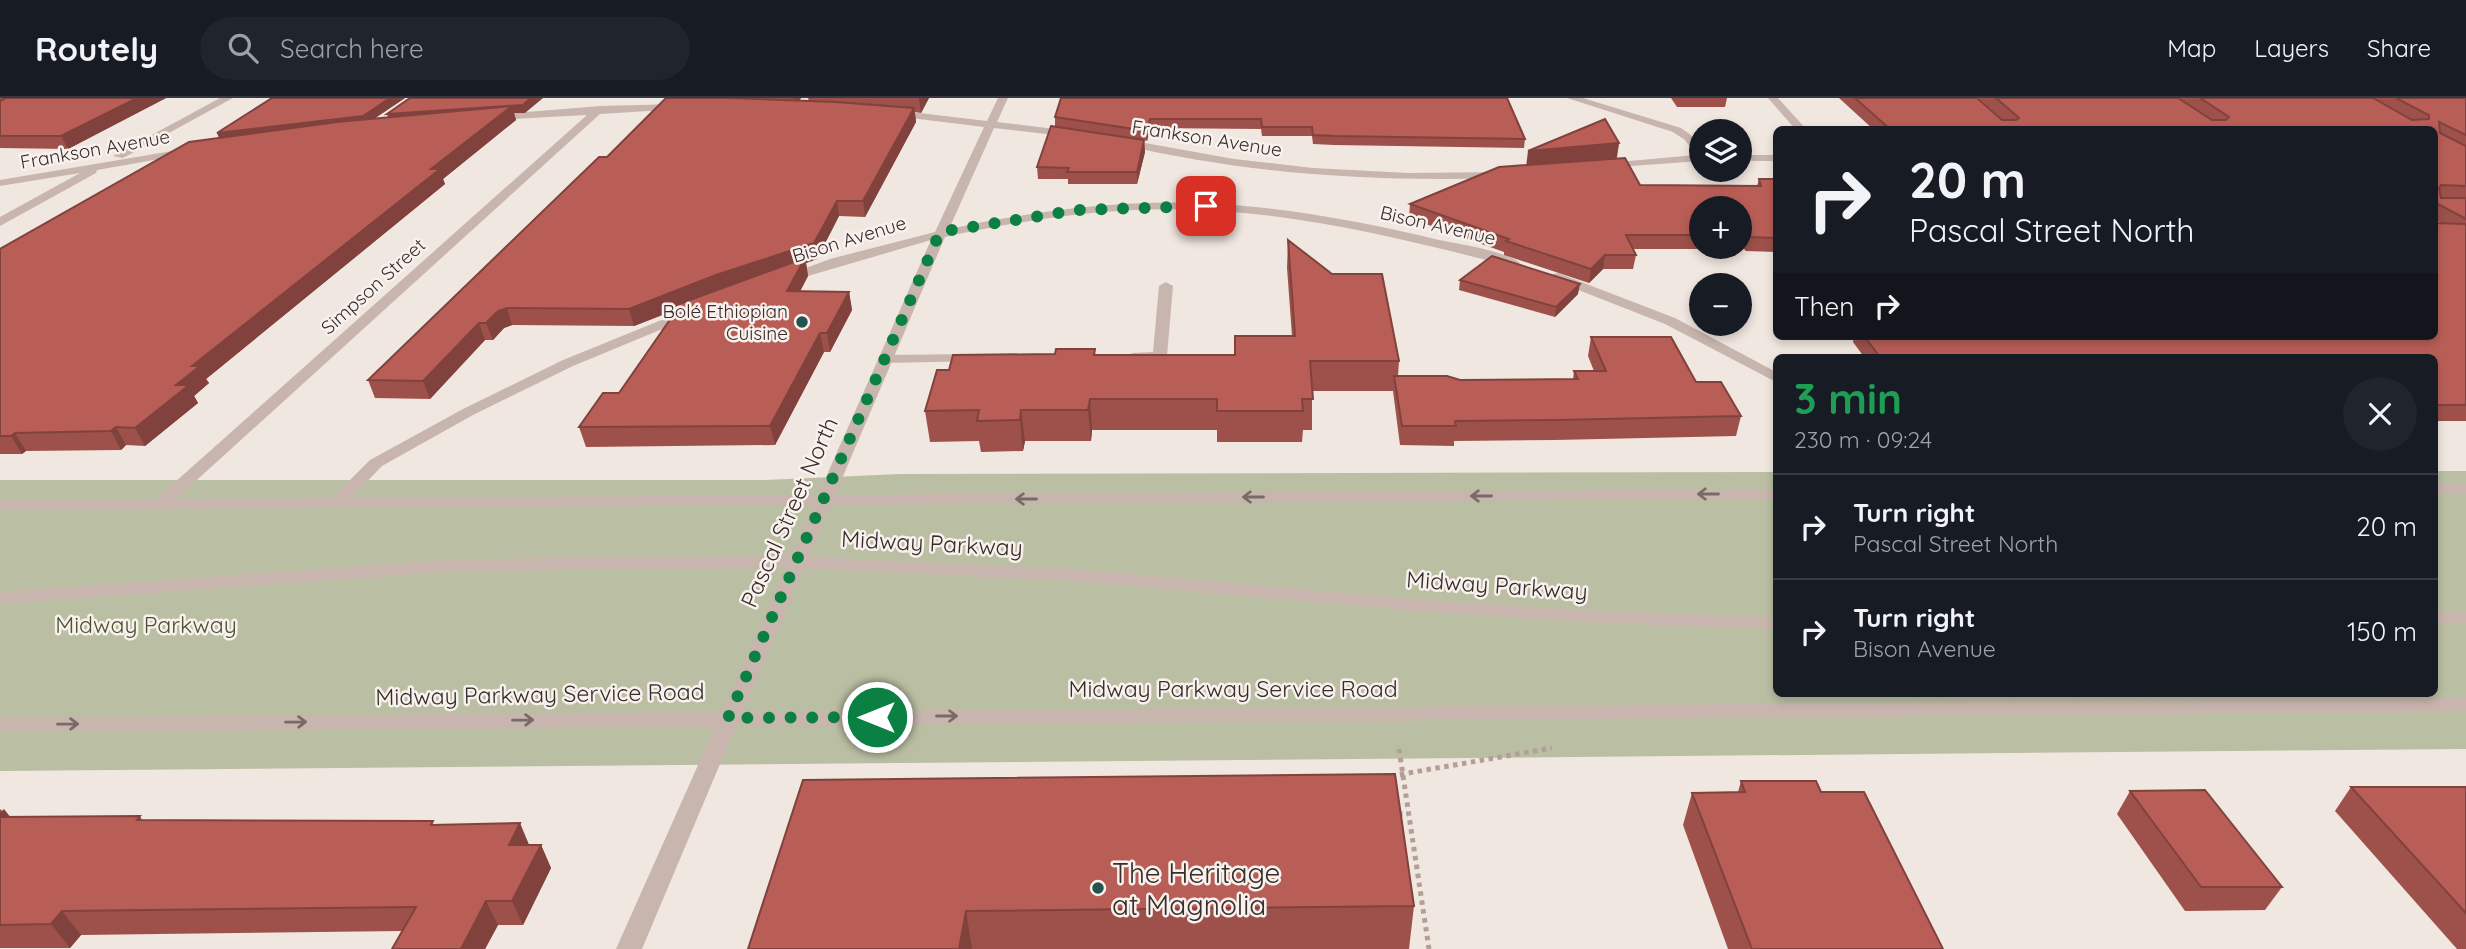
<!DOCTYPE html>
<meta charset="utf-8">
<style>
:root{--surface:#171b24;--page:#20242c;--text:#f1f3f6;--muted:#9ea1a6;--line:#363941}
body{margin:0;font-family:Quicksand,sans-serif;background:var(--page);color:var(--text);height:100vh;display:flex;flex-direction:column;font-size:26px;white-space:nowrap}
*{box-sizing:border-box;margin:0}
p{font-size:23px;color:var(--muted)}
.icon{flex:none;width:38px;height:38px;fill:none;stroke:currentColor;stroke-width:2;stroke-linecap:round;stroke-linejoin:round}
.map{position:relative;flex:1;overflow:hidden}
.drawer{position:absolute;left:1773px;top:256px;width:665px;height:343px;display:flex;flex-direction:column;background:var(--surface);border-radius:10px;box-shadow:0 4px 10px #0003}
.drawer>*{flex:none}
.hud{position:absolute;left:1773px;top:28px;width:665px;height:214px;border-radius:10px;box-shadow:0 4px 10px #0003;background:#171b24;color:var(--text);overflow:hidden}
.tools{position:absolute;left:1689px;top:21px;display:grid;gap:14px}
.tools a{display:grid;place-items:center;width:63px;height:63px;border-radius:50%;background:var(--surface);box-shadow:0 4px 10px #0003;font-size:35px}
.pin{position:absolute;display:grid;place-items:center;width:60px;height:60px;color:#fff;margin:-30px;border-radius:14px;box-shadow:0 4px 10px #0006}
.me{position:absolute;width:77px;margin:-38px;rotate:270deg;stroke-linejoin:round;filter:drop-shadow(0 0 5px #0008)}
.turn{display:flex;align-items:center;gap:24px;height:147px;padding:0 21px;font-size:32px}
.turn .icon{width:91px;height:91px;stroke-width:2.5}
.turn b{display:block;font-size:49px;line-height:60px}
.then{display:flex;align-items:center;height:66px;padding:0 21px;background:#0003;gap:14px;font-size:26px}
.round{display:grid;place-items:center;flex:none;width:74px;height:74px;border-radius:37px;background:var(--page)}
.head{display:flex;align-items:center;justify-content:space-between;height:119px;padding:0 21px}
h1{font-size:42px;font-weight:700;line-height:52px;color:#1e9e55}
ul{padding:0;list-style:none}
li{display:flex;align-items:center;gap:21px;height:105px;padding:0 21px;border-top:2px solid var(--line)}
li div{flex:1}
li b{display:block;font-size:26px}
li em{font-style:normal}
header{display:flex;align-items:center;gap:42px;box-sizing:border-box;height:98px;padding:0 35px;background:var(--surface);border-bottom:2px solid var(--line)}
header strong{font-size:33px}
nav{display:flex;gap:38px;margin-inline-start:auto;font-size:24px}
.search{width:490px;height:63px;background:var(--page);display:flex;align-items:center;gap:18px;box-sizing:border-box;padding:0 24px;border-radius:38px;color:var(--muted);font-size:26px}
.map>svg:first-child{display:block}
</style>
<header>
<strong>Routely</strong>
<div class="search"><svg class="icon" aria-label="search" viewBox="0 0 24 24"><circle cx="10" cy="10" r="6"/><path d="M15 15l6 6"/></svg>Search here</div>
<nav><a>Map</a><a>Layers</a><a>Share</a></nav>
</header>
<div class="map">
<svg width="2466" height="851" viewBox="0 0 2466 851">
<rect width="100%" height="100%" fill="#f1e7e1"/>
<polygon fill="#babea2" points="2434,373 2466,373 2466,651 0,673 0,382 766,382 900,376 1776,374 1776,595 2434,595"/>
<g fill="none" stroke-linecap="round" stroke-linejoin="round">
<g stroke="#b39f98" stroke-width="5" stroke-dasharray="4.5 4.5" stroke-linecap="butt">
<polyline points="1399,651 1429,851"/>
<polyline points="1391,678 1552,650"/>
<polyline points="1398,716 1408,716"/>
</g>
<g fill="#c8b5ae" fill-rule="evenodd">
<polygon points="1166,184 1173,188 1167,258 1160,262 1132,261 1130,258 1132,255 1153,254 1159,188"/>
<polygon points="976,256 983,260 981,263 885,265 878,261 885,257"/>
</g>
<g fill="#c8b5ae" fill-rule="evenodd">
<polygon points="220,0 233,0 123,60 113,58"/>
<path d="M998,0H1008L997,24L1072,33L1077,36L1072,39L994,30L949,131C1030,114 1114,102 1197,105C1273,107 1365,124 1439,142C1459,146 1506,153 1520,165L1514,169C1411,143 1306,116 1199,112C1114,108 1028,121 945,139L835,397L1776,391V401L831,407L743,614L2466,600V614L736,628L642,851H616L715,629L0,634V620L722,614L814,407L0,412V402L156,401L587,17L492,22L488,21V17L600,8L677,6L681,7V11L600,16L176,401L332,400L370,362L463,311L563,262L691,210L696,211V217L573,268L473,317L382,368L351,400L818,397L931,142L791,183H781L779,180L830,161L935,134L984,29L894,18L889,15L894,12L987,23Z"/>
<path d="M1567,0H1583L1681,30C1695,39 1701,46 1701,63L1603,70V66L1607,65L1696,57L1685,42L1673,34Z"/>
<polygon points="1768,0 1778,0 1807,32 1796,32"/>
<path d="M1123,41L1234,61L1313,70L1408,75L1502,74L1508,77L1502,80C1373,84 1245,76 1119,46V42Z"/>
<polygon points="190,50 194,51 194,55 97,72 96,75 0,128 0,119 80,75 0,88 0,82"/>
<rect x="1740" y="57" width="36" height="6"/>
<polygon points="1558,175 1675,220 1776,274 1776,284 1665,226 1553,182 1553,176"/>
<rect x="2434" y="386" width="32" height="10"/>
</g>
<g fill="#c8b5ae" fill-rule="evenodd">
<polygon points="796,458 1072,471 1427,502 1601,513 1776,519 1776,531 1601,525 1427,514 1072,483 796,470 458,473 0,506 0,494 458,461"/>
<polygon points="2466,513 2466,525 2434,527 2434,515"/>
</g>
</g>
<g fill="#9e514b" fill-rule="evenodd">
<polygon points="0,0 166,0 68,51 0,50"/>
<polygon points="272,0 405,0 374,21 389,20 387,16 525,15 514,15 516,22 443,81 445,86 206,281 209,285 194,298 198,305 145,348 126,347 121,352 26,353 22,356 0,356 0,151 219,40"/>
<polygon points="666,0 801,0 799,3 809,3 808,0 929,0 921,15 915,14 916,24 865,119 839,118 817,161 806,165 808,178 800,193 849,194 852,212 830,254 824,254 775,347 586,349 579,329 619,295 671,220 670,214 634,228 512,227 504,230 493,242 485,242 430,301 375,300 368,282 607,59"/>
<polygon points="1061,0 1525,41 1524,50 1334,47 1313,46 1312,38 1262,38 1261,31 1150,30 1147,43 1144,42 1145,54 1137,86 1068,86 1068,81 1038,81 1037,69 1055,28 1055,19"/>
<polygon points="1671,0 1727,0 1725,9 1677,9"/>
<polygon points="1839,0 1977,0 2003,22 1978,0 2466,0 2466,323 2434,323 2434,259 1864,259 1853,244 1854,238 2434,238 2442,126 2434,121 2434,32 1874,32"/>
<path d="M1619,45L1617,60L1640,87L1757,88L1759,81H1776V154L1746,153L1744,151H1633L1636,157L1633,171H1603L1589,185L1504,157V154L1409,120L1410,106ZM1701,110H1740V149H1701Z"/>
<polygon points="1288,142 1399,263 1398,278 1460,282 1573,281 1574,273 1594,273 1588,258 1591,239 1696,284 1741,318 1736,338 1555,342 1454,343 1454,348 1400,347 1393,293 1312,293 1312,332 1303,332 1302,344 1217,344 1217,332 1092,332 1091,343 1025,343 1023,353 981,354 979,343 930,344 925,313 949,272 1095,257 1235,257 1292,238 1287,170"/>
<polygon points="1460,182 1578,196 1555,219 1459,192"/>
<polygon points="1395,676 1414,808 1409,851 748,851"/>
<polygon points="1741,683 1821,694 1943,851 1728,851 1683,727 1692,695 1738,694"/>
<polygon points="2351,689 2466,689 2466,851 2457,851 2335,713"/>
<polygon points="2130,693 2282,789 2265,812 2185,813 2117,716"/>
<polygon points="0,711 10,719 140,718 142,722 435,727 529,747 541,747 551,770 523,827 498,827 485,851 392,851 402,833 81,837 70,850 0,850"/>
</g>
<g fill="#81423d">
<polygon points="137,0 166,0 68,51 61,38"/>
<polygon points="390,0 405,0 366,26 220,43 217,35"/>
<polygon points="531,0 543,0 525,15 514,15 516,22 443,81 445,86 206,281 209,285 194,298 198,305 145,348 135,330 176,287 390,24 387,16"/>
<polygon points="793,0 801,0 795,10"/>
<polygon points="920,0 929,0 921,15 919,1"/>
<polygon points="914,10 916,24 865,119 863,103"/>
<polygon points="1150,21 1150,30 1147,43 1147,33"/>
<polygon points="1144,42 1145,54 1137,86 1137,74"/>
<polygon points="1619,45 1616,61 1526,69 1528,53"/>
<polygon points="837,103 839,118 817,161 806,165 808,178 791,211 668,210 670,214 634,228 629,211"/>
<polygon points="1605,157 1603,171 1589,185 1591,171"/>
<polygon points="1580,186 1578,196 1555,219 1556,209"/>
<polygon points="849,194 852,212 830,254 827,235"/>
<polygon points="507,210 512,227 504,230 493,242 486,225 498,213"/>
<polygon points="479,225 485,242 430,301 423,283"/>
<polygon points="820,235 824,254 775,347 770,328"/>
<polygon points="1090,301 1092,332 1091,343 1088,312"/>
<polygon points="1021,312 1025,343 1023,353 1020,322"/>
<polygon points="116,329 126,347 121,352 111,333"/>
<polygon points="15,335 26,353 22,356 11,338"/>
<polygon points="4,711 22,734 0,724 0,715"/>
<polygon points="520,725 530,749 509,747"/>
<polygon points="541,747 551,770 523,827 512,803"/>
<polygon points="486,803 498,827 485,851 461,851"/>
<polygon points="62,813 81,837 70,850 51,826"/>
<polygon points="966,813 972,851 959,851"/>
</g>
<g fill="#b85e57" stroke="#81423d" stroke-width="2">
<polygon points="6,0 137,0 61,38 0,38 0,3"/>
<polygon points="272,0 390,0 363,18 217,35"/>
<polygon points="410,0 531,0 523,7 387,16"/>
<polygon points="666,0 728,0 836,4 914,10 863,103 837,103 814,145 716,177 629,211 507,210 498,213 486,225 479,225 423,283 368,282 599,59 607,59"/>
<polygon points="1061,0 1507,0 1525,41 1334,38 1313,37 1312,29 1262,29 1261,21 1150,21 1147,33 1055,19"/>
<polygon points="1855,0 1977,0 2002,22 2016,22 2019,20 1996,0 2178,0 2212,22 2226,22 2229,19 2200,0 2373,0 2412,22 2429,21 2429,17 2396,0 2466,0 2466,37 2439,24 2440,35 2466,48 2466,88 2441,87 2439,90 2441,100 2466,100 2466,121 2434,104 2434,32 1891,32"/>
<polygon points="512,8 431,71 440,71 192,268 200,268 176,287 189,287 135,330 116,329 111,333 15,335 11,338 0,338 0,151 189,44 337,24"/>
<polygon points="1605,21 1619,45 1528,53"/>
<polygon points="1051,28 1144,42 1137,74 1067,74 1069,70 1037,69"/>
<polygon points="1625,60 1640,87 1761,88 1759,81 1776,81 1776,140 1749,139 1748,137 1740,137 1740,110 1701,110 1701,137 1626,137 1636,157 1605,157 1591,171 1506,143 1509,141 1410,106 1499,69"/>
<polygon points="2434,125 2466,126 2466,307 2434,307 2434,259 1880,259 1864,238 2434,238"/>
<polygon points="1288,142 1332,176 1382,176 1399,263 1310,263 1313,301 1302,301 1303,313 1217,313 1217,301 1090,301 1088,312 1021,312 1020,322 977,323 979,312 925,313 937,272 949,272 953,257 1055,256 1056,251 1095,251 1094,257 1235,257 1235,238 1295,238"/>
<polygon points="1492,158 1580,186 1556,209 1460,182"/>
<polygon points="805,160 787,193 849,194 827,235 820,235 770,328 579,329 603,295 619,295 678,210 668,210"/>
<polygon points="1591,239 1671,239 1696,284 1721,284 1741,318 1558,322 1455,323 1456,328 1402,328 1394,278 1447,278 1460,282 1578,281 1574,273 1606,273"/>
<polygon points="1395,676 1414,808 966,813 959,851 748,851 803,682"/>
<polygon points="1741,683 1816,683 1821,694 1864,694 1943,851 1752,851 1692,695 1745,694"/>
<polygon points="2351,689 2466,689 2466,815"/>
<polygon points="2205,692 2282,789 2201,789 2130,693"/>
<polygon points="140,718 137,722 433,723 431,727 520,725 509,747 541,747 512,803 486,803 461,851 392,851 416,809 62,813 51,826 0,827 0,719"/>
</g>
<defs><path id="oneway-shaft" d="M-6 0H5M1.5-3L5.5 0L1.5 3" fill="none" stroke-width="1.6" stroke-linecap="round" stroke-linejoin="round" transform="scale(1.75)"/></defs>
<g stroke="#786a66">
<use href="#oneway-shaft" transform="translate(1708 396) rotate(180)"/>
<use href="#oneway-shaft" transform="translate(1481 398) rotate(180)"/>
<use href="#oneway-shaft" transform="translate(1253 399) rotate(180)"/>
<use href="#oneway-shaft" transform="translate(1026 401) rotate(180)"/>
<use href="#oneway-shaft" transform="translate(947 618)"/>
<use href="#oneway-shaft" transform="translate(523 622) rotate(-1)"/>
<use href="#oneway-shaft" transform="translate(296 624) rotate(-1)"/>
<use href="#oneway-shaft" transform="translate(68 626) rotate(-1)"/>
</g>
<g fill="none" stroke-linecap="round" stroke-linejoin="round">
<polyline stroke="#0b8043" stroke-width="12" stroke-dasharray="0 21.6" points="877,619 728,620 940,134 1078,112 1206,108"/>
</g>
<g fill="#25544f" stroke="#f9f1ed" stroke-width="2.5">
<circle cx="802" cy="224" r="7"/>
<circle cx="1098" cy="790" r="7"/>
</g>
<g text-anchor="middle" dominant-baseline="central" stroke-width="5" stroke-linejoin="round" paint-order="stroke">
<g font-size="19" fill="#372d2b" stroke="#f9f1ed">
<text transform="translate(1207 40) rotate(9)">Frankson Avenue</text>
<text transform="translate(95 51) rotate(-10)">Frankson Avenue</text>
<text transform="translate(1438 127) rotate(13)">Bison Avenue</text>
<text transform="translate(849 141) rotate(-17)">Bison Avenue</text>
<text transform="translate(373 188) rotate(-42)">Simpson Street</text>
</g>
<g font-size="19" fill="#372d2b" stroke="#f9f1ed" text-anchor="end">
<text x="788" y="213">Bolé Ethiopian<tspan x="788" dy="22">Cuisine</tspan></text>
</g>
<g font-size="23" fill="#372d2b" stroke="#f9f1ed">
<text transform="translate(789 414) rotate(-66)">Pascal Street North</text>
<text transform="translate(932 445) rotate(3)">Midway Parkway</text>
<text transform="translate(1497 487) rotate(4)">Midway Parkway</text>
<text x="1233" y="590">Midway Parkway Service Road</text>
<text transform="translate(540 596) rotate(-1)">Midway Parkway Service Road</text>
</g>
<g font-size="23" fill="#4c5332" stroke="#f9f1ed">
<text x="146" y="526">Midway Parkway</text>
</g>
<g font-size="28" fill="#372d2b" stroke="#f9f1ed" text-anchor="start">
<text x="1112" y="774">The Heritage<tspan x="1112" dy="32">at Magnolia</tspan></text>
</g>
</g>
</svg>
<div class="tools">
<a><svg class="icon" aria-label="layers" viewBox="0 0 24 24"><path d="M12 4l9 5-9 5-9-5zM3 14l9 5 9-5"/></svg></a>
<a>+</a>
<a>−</a>
</div>
<div class="pin" style="left:1206px;top:108px;background:#d93025"><svg class="icon" aria-label="arrive" viewBox="0 0 24 24"><path d="M6 21V4h12l-3 4 3 4H6"/></svg></div>
<svg class="me" style="left:877px;top:619px" viewBox="-20 -20 40 40"><circle r="17" fill="#0b8043" stroke="#fff" stroke-width="3"/><path d="M0-11L8 9 0 5-8 9z" fill="#fff"/></svg>
<div class="hud">
<div class="turn"><svg class="icon" aria-label="right" viewBox="0 0 24 24"><path d="M7 20v-9h11M14 6l5 5-5 5"/></svg><div><b>20 m</b>Pascal Street North</div></div>
<div class="then">Then<svg class="icon" aria-label="right" viewBox="0 0 24 24"><path d="M7 20v-9h11M14 6l5 5-5 5"/></svg></div>
</div>
<section class="drawer">
<div class="head"><div><h1>3 min</h1><p>230 m · 09:24</p></div><a class="round"><svg class="icon" aria-label="close" viewBox="0 0 24 24"><path d="M6 6l12 12M18 6L6 18"/></svg></a></div>
<ul>
<li><svg class="icon" aria-label="right" viewBox="0 0 24 24"><path d="M7 20v-9h11M14 6l5 5-5 5"/></svg><div><b>Turn right</b><p>Pascal Street North</p></div><em>20 m</em></li>
<li><svg class="icon" aria-label="right" viewBox="0 0 24 24"><path d="M7 20v-9h11M14 6l5 5-5 5"/></svg><div><b>Turn right</b><p>Bison Avenue</p></div><em>150 m</em></li>
</ul>
</section>
</div>
